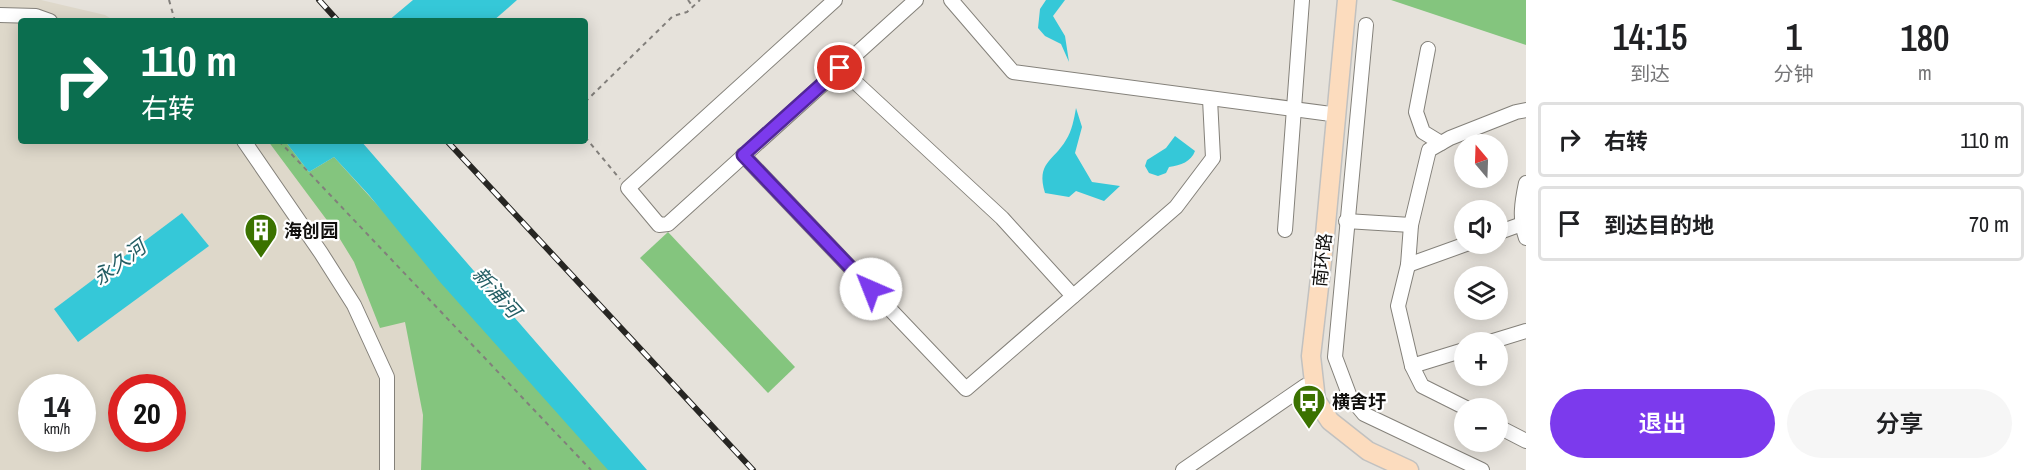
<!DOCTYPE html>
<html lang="zh">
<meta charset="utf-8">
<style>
:root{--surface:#fff;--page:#f6f6f6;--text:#202124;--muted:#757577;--line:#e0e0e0;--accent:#7c3aed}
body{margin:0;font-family:"Archivo Narrow","Noto Sans SC",sans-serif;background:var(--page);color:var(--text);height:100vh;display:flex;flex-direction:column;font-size:22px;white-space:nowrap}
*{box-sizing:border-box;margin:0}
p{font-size:20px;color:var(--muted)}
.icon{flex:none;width:33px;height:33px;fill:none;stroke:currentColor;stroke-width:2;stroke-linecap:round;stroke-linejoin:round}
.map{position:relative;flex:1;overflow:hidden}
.sheet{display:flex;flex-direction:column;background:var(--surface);width:510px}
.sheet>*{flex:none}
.guide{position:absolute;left:18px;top:18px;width:570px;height:126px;border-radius:6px;box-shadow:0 3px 15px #0003;background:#0b6e4f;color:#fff;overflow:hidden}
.needle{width:39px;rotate:341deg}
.fabs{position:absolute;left:1454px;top:134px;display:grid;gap:12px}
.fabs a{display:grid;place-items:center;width:54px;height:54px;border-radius:50%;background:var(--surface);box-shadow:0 3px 15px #0003;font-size:30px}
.speed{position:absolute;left:18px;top:374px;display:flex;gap:12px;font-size:30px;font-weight:700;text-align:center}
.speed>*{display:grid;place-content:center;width:78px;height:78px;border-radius:50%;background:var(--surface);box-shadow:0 3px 15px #0003;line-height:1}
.speed small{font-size:15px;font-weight:400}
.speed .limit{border:9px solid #d22;background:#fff;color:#111}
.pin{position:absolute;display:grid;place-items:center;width:51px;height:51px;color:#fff;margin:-26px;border:3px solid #fff;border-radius:50%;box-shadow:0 2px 6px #0007}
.me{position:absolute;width:66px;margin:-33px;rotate:316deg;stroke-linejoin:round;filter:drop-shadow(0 0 4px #0008)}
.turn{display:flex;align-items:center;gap:21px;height:126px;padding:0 24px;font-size:27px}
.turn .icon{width:78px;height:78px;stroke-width:2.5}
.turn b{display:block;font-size:42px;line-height:51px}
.eta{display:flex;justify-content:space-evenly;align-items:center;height:102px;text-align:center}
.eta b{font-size:36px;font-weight:600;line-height:42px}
.primary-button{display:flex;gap:12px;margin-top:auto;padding:12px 24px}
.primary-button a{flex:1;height:69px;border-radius:36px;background:var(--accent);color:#fff;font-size:24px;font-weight:600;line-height:69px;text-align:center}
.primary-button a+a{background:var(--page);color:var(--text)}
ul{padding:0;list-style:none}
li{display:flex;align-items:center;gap:18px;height:75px;margin:0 12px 9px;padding:0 12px;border:3px solid var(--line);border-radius:6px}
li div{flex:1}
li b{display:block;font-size:22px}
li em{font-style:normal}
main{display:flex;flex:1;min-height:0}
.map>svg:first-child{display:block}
</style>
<main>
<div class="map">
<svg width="1526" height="470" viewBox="0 0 1526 470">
<rect width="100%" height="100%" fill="#e6e2db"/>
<path fill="#ded8ca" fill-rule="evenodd" d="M0,0H41L105,15L115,21H21V141H335L629,470H0ZM32,387H82V438H32ZM122,387H172V438H122Z"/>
<g fill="#84c57e">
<polygon points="1391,0 1526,0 1526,45"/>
<polygon points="268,141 285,141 309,172 334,157 617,470 421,470 423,415 405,322 380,328 354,262 335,231"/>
<polygon points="668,232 795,367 768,393 640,258"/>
</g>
<g fill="#35c8d8">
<polygon points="413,0 517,0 493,21 388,21"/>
<polygon points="1046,0 1065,0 1053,16 1065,36 1069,62 1061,44 1045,36 1038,28 1040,9"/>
<path d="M1076,108L1082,127L1075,153L1092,182L1120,186L1104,201L1076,191L1069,197L1045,193C1036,162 1053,162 1066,140C1072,131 1074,119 1076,108Z"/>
<path d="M1175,136L1195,151C1191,162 1181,165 1169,167L1166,173L1158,176L1149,173L1145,166L1147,160L1166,148Z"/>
<polygon points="285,141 361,141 647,470 608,470 440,282 369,195 334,157 309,172"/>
<polygon points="182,213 209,246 78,342 54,309"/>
</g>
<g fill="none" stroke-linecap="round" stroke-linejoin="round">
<g stroke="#84817a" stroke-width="16">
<g id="minor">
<polyline points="835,0 628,188 659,225 668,224 916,0"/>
<polyline points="951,0 1013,72 1331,114"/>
<polyline points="0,15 36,16 50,21"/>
<polyline points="1366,25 1335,357 1350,397 1364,414 1482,470"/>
<polyline points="1428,49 1416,112 1423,132 1441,143"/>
<polyline points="840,68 1002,218 1073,296"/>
<polyline points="244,141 321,253 354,305 387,377 387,470"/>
<polyline points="743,155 966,389 1176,207 1213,158 1210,99"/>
<path d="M1526,183C1522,202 1519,219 1526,238"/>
<polyline points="1346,221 1411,225"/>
<polyline points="1285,230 1302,0"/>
<polyline points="1497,233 1522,224"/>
<polyline points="1408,265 1469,243"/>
<polyline points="1490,342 1526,331"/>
<polyline points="1412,366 1464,350"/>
<polyline points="1466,408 1422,386 1412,366 1398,306 1408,265 1411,225 1429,150 1450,138 1516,112 1526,110"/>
<polyline points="1497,426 1526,441"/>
<polyline points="1183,470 1305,386"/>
</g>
</g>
<g stroke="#c1c1c0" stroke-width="21">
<polyline id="major" points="1347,0 1325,235 1311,356 1316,400 1330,421 1368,451 1409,470"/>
</g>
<g stroke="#827f7b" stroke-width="2" stroke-dasharray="4.5 4.5" stroke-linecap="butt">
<polyline points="169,0 175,21"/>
<polyline points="688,0 693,7"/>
<polyline points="585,102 673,16 687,12 700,0"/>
<polyline points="585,137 620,179"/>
<polyline points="279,141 591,470"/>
</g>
<use href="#minor" stroke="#fff" stroke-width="14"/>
<use href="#major" stroke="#fcdcbe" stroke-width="18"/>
<g stroke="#272623" stroke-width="6">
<g id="rail">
<polyline points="319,0 338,21"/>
<polyline points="447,141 753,470"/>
</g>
</g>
<use href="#rail" stroke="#fff" stroke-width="4" stroke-dasharray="11" stroke-linecap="butt"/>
</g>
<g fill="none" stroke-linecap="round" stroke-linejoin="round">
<g stroke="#51269a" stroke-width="15">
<polyline id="route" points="840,68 743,155 871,289"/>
</g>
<use href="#route" stroke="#7c3aed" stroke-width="10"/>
</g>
<defs>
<g id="building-pin" transform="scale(1.725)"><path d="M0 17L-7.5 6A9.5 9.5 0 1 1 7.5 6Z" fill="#3b7200" stroke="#fff"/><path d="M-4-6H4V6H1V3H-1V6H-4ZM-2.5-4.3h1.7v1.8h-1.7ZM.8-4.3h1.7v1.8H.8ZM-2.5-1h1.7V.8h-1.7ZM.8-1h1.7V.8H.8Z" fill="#fff"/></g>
<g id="bus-pin" transform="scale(1.725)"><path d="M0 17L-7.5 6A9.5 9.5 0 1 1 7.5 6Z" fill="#3b7200" stroke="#fff"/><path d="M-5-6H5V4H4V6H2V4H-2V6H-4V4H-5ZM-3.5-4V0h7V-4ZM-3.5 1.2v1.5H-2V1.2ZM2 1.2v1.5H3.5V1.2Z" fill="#fff"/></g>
</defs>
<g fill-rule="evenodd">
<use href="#building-pin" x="261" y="230"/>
<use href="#bus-pin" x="1309" y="401"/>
</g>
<g text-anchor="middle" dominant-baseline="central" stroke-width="4.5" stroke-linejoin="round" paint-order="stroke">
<g font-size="18" font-weight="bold" fill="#100f0d" stroke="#fff" text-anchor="start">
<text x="284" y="230">海创园</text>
<text x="1332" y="401">横舍圩</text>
</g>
<g font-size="18" fill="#100f0d" stroke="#fff">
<text transform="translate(1322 260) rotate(-84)">南环路</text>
</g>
<g font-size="20" font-style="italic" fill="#245e64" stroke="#fff">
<text transform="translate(119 262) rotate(-37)">永久河</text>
<text transform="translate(497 292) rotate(48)">新浦河</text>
</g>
</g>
</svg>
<div class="fabs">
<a><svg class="needle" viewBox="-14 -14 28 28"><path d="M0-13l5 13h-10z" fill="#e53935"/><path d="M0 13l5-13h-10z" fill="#757577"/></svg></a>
<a><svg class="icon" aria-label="sound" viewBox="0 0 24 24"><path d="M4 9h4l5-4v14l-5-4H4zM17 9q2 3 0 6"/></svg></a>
<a><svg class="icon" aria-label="layers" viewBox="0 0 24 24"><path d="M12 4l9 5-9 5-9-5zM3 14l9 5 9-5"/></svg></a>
<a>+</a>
<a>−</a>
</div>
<div class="speed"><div>14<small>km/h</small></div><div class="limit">20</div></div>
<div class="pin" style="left:840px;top:68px;background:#d93025"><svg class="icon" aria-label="arrive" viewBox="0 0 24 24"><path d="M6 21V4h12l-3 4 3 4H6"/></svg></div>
<svg class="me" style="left:871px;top:289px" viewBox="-20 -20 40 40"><circle r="19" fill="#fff"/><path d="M0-13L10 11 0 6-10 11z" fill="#7c3aed"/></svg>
<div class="guide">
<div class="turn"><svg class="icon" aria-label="right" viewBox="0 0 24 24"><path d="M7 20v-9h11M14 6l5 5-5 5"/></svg><div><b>110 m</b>右转</div></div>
</div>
</div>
<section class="sheet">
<div class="eta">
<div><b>14:15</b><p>到达</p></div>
<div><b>1</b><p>分钟</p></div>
<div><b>180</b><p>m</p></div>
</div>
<ul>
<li><svg class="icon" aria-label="right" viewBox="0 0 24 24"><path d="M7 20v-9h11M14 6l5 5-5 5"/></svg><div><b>右转</b></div><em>110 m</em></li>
<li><svg class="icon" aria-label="arrive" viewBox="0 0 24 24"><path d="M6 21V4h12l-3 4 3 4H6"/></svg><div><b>到达目的地</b></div><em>70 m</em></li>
</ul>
<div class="primary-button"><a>退出</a><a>分享</a></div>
</section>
</main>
